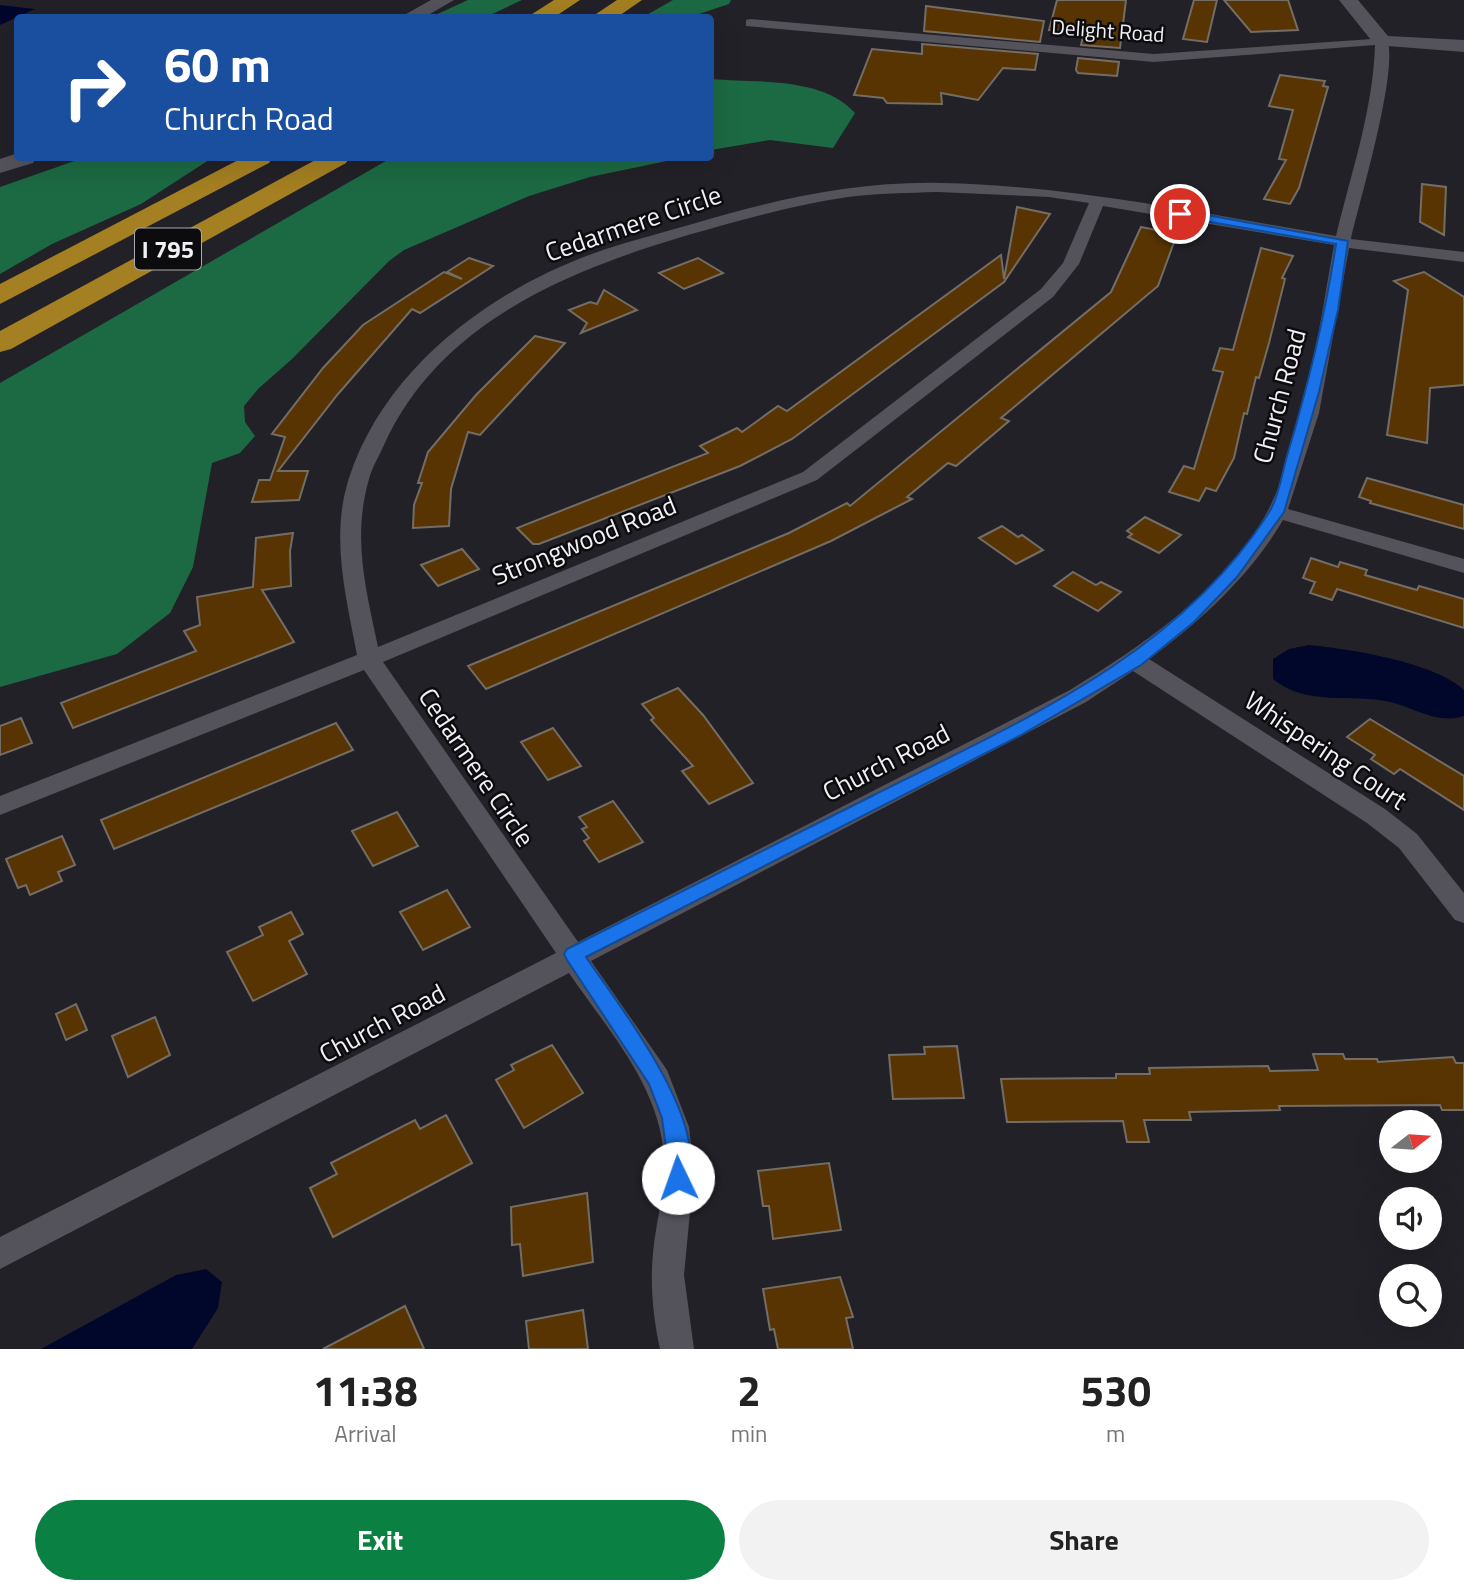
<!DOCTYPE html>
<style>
:root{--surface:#fff;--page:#f2f2f2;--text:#222;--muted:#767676;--accent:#0b8043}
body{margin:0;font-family:"Titillium Web",sans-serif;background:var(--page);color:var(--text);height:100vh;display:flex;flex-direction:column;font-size:26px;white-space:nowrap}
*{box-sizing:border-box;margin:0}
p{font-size:23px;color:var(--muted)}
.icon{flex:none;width:38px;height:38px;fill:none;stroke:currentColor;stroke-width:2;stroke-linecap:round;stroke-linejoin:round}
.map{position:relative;height:1349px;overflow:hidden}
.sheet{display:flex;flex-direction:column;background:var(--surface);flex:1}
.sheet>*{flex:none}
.guide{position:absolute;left:14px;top:14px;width:700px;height:147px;border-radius:7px;box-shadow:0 7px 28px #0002;background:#1a4fa0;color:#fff;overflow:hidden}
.needle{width:46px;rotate:73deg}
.tools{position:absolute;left:1379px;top:1110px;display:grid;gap:14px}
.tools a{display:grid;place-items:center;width:63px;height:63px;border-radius:50%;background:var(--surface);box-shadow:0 7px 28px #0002;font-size:35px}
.pin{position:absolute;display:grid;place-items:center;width:60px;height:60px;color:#fff;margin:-30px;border:4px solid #fff;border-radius:50%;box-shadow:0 2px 7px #0007}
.me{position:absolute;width:77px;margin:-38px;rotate:357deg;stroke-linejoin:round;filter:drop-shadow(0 0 5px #0008)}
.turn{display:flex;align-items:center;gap:24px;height:147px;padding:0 35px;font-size:32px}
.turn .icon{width:91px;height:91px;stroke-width:2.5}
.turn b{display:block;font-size:49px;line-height:60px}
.eta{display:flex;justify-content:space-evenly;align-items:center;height:119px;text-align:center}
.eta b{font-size:42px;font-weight:700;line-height:49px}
.cta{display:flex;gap:14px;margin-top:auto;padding:14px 35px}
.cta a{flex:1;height:80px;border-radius:42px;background:var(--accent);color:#fff;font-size:28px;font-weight:700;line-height:80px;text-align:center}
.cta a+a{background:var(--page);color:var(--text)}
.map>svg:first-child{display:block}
</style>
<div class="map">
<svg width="1464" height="1349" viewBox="0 0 1464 1349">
<rect width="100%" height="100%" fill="#232128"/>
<g fill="#1c6a44">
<polygon points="468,0 522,0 486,17 431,17"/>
<polygon points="673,0 731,0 729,4 690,17 643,17"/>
<path d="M711,79C756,83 822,76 855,113L833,148L770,140L711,150Z"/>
<polygon points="83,158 212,158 141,204 52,244 0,274 0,187"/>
<polygon points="391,158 681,158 590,177 529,196 404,250 389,261 292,359 258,389 244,406 245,422 255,436 240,453 212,463 193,567 170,613 117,654 0,687 0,383"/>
</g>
<g fill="#00072a">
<polygon points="0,5 35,9 0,25"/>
<path d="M1309,645C1349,649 1435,662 1464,690V716C1439,725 1414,708 1390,702C1350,693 1307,707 1273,679V659L1289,649Z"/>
<polygon points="206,1269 222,1282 218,1308 192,1349 41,1349 176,1275"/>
</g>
<g fill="#573402" stroke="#746d65" stroke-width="2">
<polygon points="1057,0 1126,0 1120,48 1081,45 1084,33 1049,30"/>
<polygon points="1194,0 1217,0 1207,42 1183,39"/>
<polygon points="1224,0 1288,0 1298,30 1251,32"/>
<polygon points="926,6 1044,21 1040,42 924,31"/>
<polygon points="922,44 1038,54 1035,70 1003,68 978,100 941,93 942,104 887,103 883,98 854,95 872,49 922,54"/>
<polygon points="1078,58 1119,62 1117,76 1078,73 1076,70"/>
<polygon points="1280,75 1325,81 1323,86 1328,87 1299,188 1290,204 1264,199 1286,160 1279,159 1293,110 1269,106"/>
<polygon points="1422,184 1446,187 1444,235 1420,222"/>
<polygon points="1017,207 1050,214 1004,282 792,439 740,466 539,544 533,544 517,528 708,453 700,446 737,428 742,432 778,406 787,411 1001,255 1004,279"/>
<polygon points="1141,227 1177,234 1158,286 1001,418 1009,421 956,466 948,463 907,497 912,499 831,541 486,689 468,666 789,533 847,503 850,506 1111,292"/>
<polygon points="1261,248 1293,256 1282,278 1285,279 1269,343 1259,378 1256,377 1247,414 1244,413 1234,458 1216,491 1206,488 1199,501 1169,492 1184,466 1194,469 1223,372 1213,370 1220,348 1233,350"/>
<polygon points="469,258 493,266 420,313 412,309 338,394 278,471 308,471 299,500 252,502 259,480 270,480 285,437 272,434 323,368 363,325 444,272 462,279 447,272"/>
<polygon points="698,258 723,273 684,289 659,273"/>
<polygon points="1424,272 1464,297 1464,385 1430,388 1427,443 1387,435 1408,290 1394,281"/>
<polygon points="604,290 637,310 581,333 587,323 569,310 590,302 597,304"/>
<polygon points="535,336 565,343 480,435 468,432 451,489 449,526 413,528 414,505 422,483 418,483 428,452 476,395"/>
<polygon points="1367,478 1464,505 1464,529 1370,503 1371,501 1359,497"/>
<polygon points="1145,517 1181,535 1159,553 1128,537 1132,534 1127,531"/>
<polygon points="1002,526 1018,537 1022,535 1043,550 1016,564 979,538"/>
<polygon points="293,533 290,551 291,586 262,590 294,642 73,728 61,703 196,651 184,631 200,625 197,597 253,587 256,538"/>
<polygon points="462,549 479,569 438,586 421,565"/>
<polygon points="1311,558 1338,567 1340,562 1367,570 1365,575 1417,590 1419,586 1464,599 1464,628 1337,589 1332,600 1310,593 1315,582 1303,578"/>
<polygon points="1073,572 1096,585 1101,582 1121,592 1098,611 1054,586"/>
<polygon points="678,688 703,715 753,783 709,804 682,771 693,766 651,720 654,718 642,704"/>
<polygon points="21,718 32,743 0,755 0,726"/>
<polygon points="1370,719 1464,776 1464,810 1400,769 1394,774 1371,759 1375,755 1347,737"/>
<polygon points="336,723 353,750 114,849 101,820"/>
<polygon points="553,728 581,766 548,780 521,742"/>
<polygon points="613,801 643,842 599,862 584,841 589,838 582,829 587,827 579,817"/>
<polygon points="397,812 418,846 373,866 352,831"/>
<polygon points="62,836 75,865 58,872 62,881 30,895 26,885 18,888 6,859"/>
<polygon points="447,890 470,927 423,950 400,912"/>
<polygon points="291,912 303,934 289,941 307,974 253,1001 227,952 263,935 259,927"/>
<polygon points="76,1004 87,1030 66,1040 56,1014"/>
<polygon points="155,1017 170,1055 128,1077 112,1036"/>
<polygon points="552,1045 583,1093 524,1128 496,1080 514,1070 511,1065"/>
<polygon points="957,1046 964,1098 893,1099 889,1055 925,1054 924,1047"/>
<polygon points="1313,1054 1343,1054 1345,1059 1377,1059 1378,1062 1453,1057 1456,1063 1464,1063 1464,1110 1442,1110 1440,1105 1279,1106 1280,1110 1189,1112 1191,1120 1144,1120 1149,1142 1127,1142 1123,1121 1007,1122 1001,1079 1116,1078 1116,1074 1150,1074 1149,1068 1268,1066 1270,1071 1318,1070"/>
<polygon points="446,1115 472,1163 333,1237 310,1188 337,1174 331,1163 415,1120 420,1129"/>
<polygon points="829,1163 841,1230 773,1239 769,1206 763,1206 758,1171"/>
<polygon points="587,1193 593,1262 523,1276 520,1244 512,1245 511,1207"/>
<polygon points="840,1277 853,1317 846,1318 853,1349 778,1349 774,1329 770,1330 763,1289"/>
<polygon points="405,1306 424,1349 323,1349"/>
<polygon points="583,1310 588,1349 529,1349 526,1321"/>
</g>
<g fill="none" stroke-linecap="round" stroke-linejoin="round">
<path fill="#54525b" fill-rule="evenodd" d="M750,19L1154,54L1387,38C1399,71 1360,199 1351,239L1464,252V262L1349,248L1319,413L1288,509L1464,559V573L1283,520C1251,575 1200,622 1149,659L1385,809L1417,834L1464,893V923L1455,920L1399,848L1367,823L1133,671L1086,702L591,961L667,1070L689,1127L694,1170L684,1275L694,1349H660C653,1317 650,1285 653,1253C656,1221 666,1189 664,1157C660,1086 607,1029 569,973L0,1269V1237L556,953L364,670L0,815V796L357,655C346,596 330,537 349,478C386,365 495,287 603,250C633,240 665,232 696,223C776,199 858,181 942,183C1075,186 1205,214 1336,236C1351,173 1373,111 1375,45L1154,62L746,26V20ZM938,192L1049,197L1089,203L1063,263L1041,289L803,472L378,647C366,589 352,538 369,479C372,468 379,456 384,445C439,323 567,271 688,235C741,220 793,205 848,197C877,193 908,193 938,192ZM1103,206L1334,245C1319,326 1303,453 1261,523C1217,595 1140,647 1070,690L578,942L383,662L817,480L1053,297L1079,264Z"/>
<g fill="#54525b" fill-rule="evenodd">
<polygon points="431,0 454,0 423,18 399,18"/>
<polygon points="1339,0 1358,0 1388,36 1464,40 1464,52 1375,45"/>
<polygon points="18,153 18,158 36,158 33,163 0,173 0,159"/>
</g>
<g fill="#a58022" fill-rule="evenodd">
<polygon points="554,0 580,0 553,18 526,18"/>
<polygon points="617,0 642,0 616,18 590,18"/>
<polygon points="242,158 272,158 269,163 0,304 0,284"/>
<polygon points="319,158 349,158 346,163 11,349 0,352 0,331"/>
</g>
</g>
<path fill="#1a73e8" stroke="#114b97" stroke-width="2" d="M1180,210L1348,241L1338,310L1319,392L1284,512L1237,577L1194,622L1141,665L1021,735L586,957C619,1006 713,1124 686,1185L678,1188L671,1185L662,1118L649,1084L567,960L564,954L567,949C669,898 770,847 872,796C1017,723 1177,656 1268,514C1278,499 1282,474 1287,456C1308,386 1325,316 1336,244L1176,216L1174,214Z"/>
<g text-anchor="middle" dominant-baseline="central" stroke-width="5" stroke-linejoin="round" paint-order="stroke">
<g font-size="21" fill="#f1f0f5" stroke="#0c0b0e">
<text transform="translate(1108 30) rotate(4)">Delight Road</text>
</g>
<rect fill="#0c0b0e" stroke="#acabb0" stroke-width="2" x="135" y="228.5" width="66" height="41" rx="5"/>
<g font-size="24" font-weight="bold" fill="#f1f0f5">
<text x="168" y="249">I 795</text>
</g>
<g font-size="26" fill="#f1f0f5" stroke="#0c0b0e">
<text transform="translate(633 223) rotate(-19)">Cedarmere Circle</text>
<text transform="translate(1279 396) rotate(-75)">Church Road</text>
<text transform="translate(584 540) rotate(-22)">Strongwood Road</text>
<text transform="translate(1326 750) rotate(34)">Whispering Court</text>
<text transform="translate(886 762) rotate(-27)">Church Road</text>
<text transform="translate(477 767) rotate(56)">Cedarmere Circle</text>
<text transform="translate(382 1023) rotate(-28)">Church Road</text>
</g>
</g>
</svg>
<div class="tools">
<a><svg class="needle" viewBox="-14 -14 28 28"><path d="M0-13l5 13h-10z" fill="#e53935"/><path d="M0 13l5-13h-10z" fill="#767676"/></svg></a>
<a><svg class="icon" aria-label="sound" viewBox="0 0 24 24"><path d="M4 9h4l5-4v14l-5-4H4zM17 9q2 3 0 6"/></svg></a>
<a><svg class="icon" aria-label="search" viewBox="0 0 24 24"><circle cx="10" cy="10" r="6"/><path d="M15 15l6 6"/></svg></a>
</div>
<div class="pin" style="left:1180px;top:214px;background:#d93025"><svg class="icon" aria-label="arrive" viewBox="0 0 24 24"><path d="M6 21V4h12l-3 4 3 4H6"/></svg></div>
<svg class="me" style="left:678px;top:1178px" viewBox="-20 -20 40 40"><circle r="19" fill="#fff"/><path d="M0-13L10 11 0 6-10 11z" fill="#1a73e8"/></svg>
<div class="guide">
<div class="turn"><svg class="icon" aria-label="right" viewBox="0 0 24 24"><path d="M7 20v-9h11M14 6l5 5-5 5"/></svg><div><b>60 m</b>Church Road</div></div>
</div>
</div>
<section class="sheet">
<div class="eta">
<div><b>11:38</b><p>Arrival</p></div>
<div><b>2</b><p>min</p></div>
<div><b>530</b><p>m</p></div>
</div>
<div class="cta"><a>Exit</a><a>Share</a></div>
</section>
